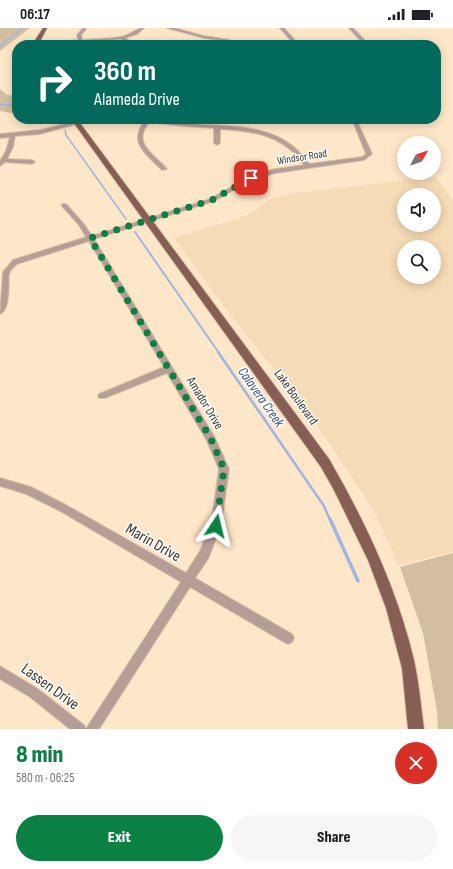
<!DOCTYPE html>
<meta charset="utf-8">
<style>
:root{--surface:#fff;--page:#f6f6f6;--text:#202124;--muted:#757577;--accent:#0b8043}
body{margin:0;font-family:"Sofia Sans Condensed",sans-serif;background:var(--page);color:var(--text);height:100vh;display:flex;flex-direction:column;font-size:15px;white-space:nowrap}
*{box-sizing:border-box;margin:0}
p{font-size:13px;color:var(--muted)}
.icon{flex:none;width:22px;height:22px;fill:none;stroke:currentColor;stroke-width:2;stroke-linecap:round;stroke-linejoin:round}
.map{position:relative;height:701px;overflow:hidden}
.drawer{display:flex;flex-direction:column;background:var(--surface);flex:1}
.drawer>*{flex:none}
.hud{position:absolute;left:12px;top:12px;width:429px;height:84px;border-radius:16px;box-shadow:0 2px 10px #0003;background:#00695c;color:#fff;overflow:hidden}
.needle{width:26px;rotate:50deg}
.controls{position:absolute;left:397px;top:108px;display:grid;gap:8px}
.controls a{display:grid;place-items:center;width:44px;height:44px;border-radius:50%;background:var(--surface);box-shadow:0 2px 10px #0003;font-size:20px}
.pin{position:absolute;display:grid;place-items:center;width:34px;height:34px;color:#fff;margin:-17px;border-radius:8px;box-shadow:0 2px 6px #0006}
.me{position:absolute;width:44px;margin:-22px;rotate:10deg;stroke-linejoin:round;filter:drop-shadow(0 0 3px #0008)}
.turn{display:flex;align-items:center;gap:14px;height:84px;padding:0 16px;font-size:18px}
.turn .icon{width:52px;height:52px;stroke-width:2.5}
.turn b{display:block;font-size:28px;line-height:34px}
.round{display:grid;place-items:center;flex:none;width:42px;height:42px;border-radius:21px;background:var(--page)}
.summary{display:flex;align-items:center;justify-content:space-between;height:68px;padding:0 16px}
h1{font-size:24px;font-weight:800;line-height:30px;color:var(--accent)}
.primary-button{display:flex;gap:8px;margin-top:auto;padding:8px 16px}
.primary-button a{flex:1;height:46px;border-radius:24px;background:var(--accent);color:#fff;font-size:16px;font-weight:800;line-height:46px;text-align:center}
.primary-button a+a{background:var(--page);color:var(--text)}
.status{display:flex;justify-content:space-between;align-items:center;height:28px;padding:0 20px;background:var(--surface);direction:ltr}
.status svg{height:11px;fill:currentColor}
.map>svg:first-child{display:block}
</style>
<div class="status"><b>06:17</b><svg viewBox="0 0 49 12"><path d="M0 12V9h3v3zM5 12V6h3v6zM10 12V3h3v9zM15 12V0h3v12zM26 1h20v11H26zM47 4h2v5h-2z"/></svg></div>
<div class="map">
<svg width="453" height="701" viewBox="0 0 453 701">
<rect width="100%" height="100%" fill="#fee7c8"/>
<path fill="#f5dbb6" fill-rule="evenodd" d="M435,149L453,172V524L397,537L392,521L372,480L315,394L222,276L174,210L234,192L254,184L269,172L287,166ZM404,167H434V197H404ZM404,219H434V249H404Z"/>
<g fill="#d4bea0">
<polygon points="0,0 30,0 0,23"/>
<polygon points="0,61 7,67 17,68 17,86 0,83"/>
<polygon points="453,525 453,701 438,701 437,683 423,605 400,539"/>
</g>
<g fill="none" stroke-linecap="round" stroke-linejoin="round">
<g stroke="#9eb6e1" stroke-width="1.5">
<polyline points="0,18 22,0"/>
<polyline points="0,76 17,78"/>
<polyline points="54,91 59,93"/>
<polyline points="65,102 66,107 126,191"/>
</g>
<polyline stroke="#9eb6e1" stroke-width="2" points="135,204 219,325"/>
<polyline stroke="#9eb6e1" stroke-width="2.5" points="218,324 324,478 330,492"/>
<polyline stroke="#9eb6e1" stroke-width="3.5" points="330,491 358,553"/>
<g stroke="#d8c4a8" stroke-width="2">
<g id="minor">
<path d="M83,0L86,1L81,7L82,12C95,11 108,11 120,9C129,8 136,0 144,0L137,6L125,10L136,17H131L121,11L82,14L83,17H79L78,14L39,17L34,16L36,15L78,12L77,7Z"/>
<polygon points="167,0 174,0 204,8 230,12 228,13 204,10"/>
<polygon points="280,0 284,0 299,17 295,17"/>
<polygon points="349,0 353,0 369,17 365,17"/>
<polygon points="86,91 94,91 40,106 15,108 13,119 7,131 32,132 35,134 32,136 5,134 0,138 0,133 6,123 10,109 0,110 0,106 40,102"/>
<path d="M140,91C157,91 174,95 192,96C235,99 282,95 309,136L362,129L366,126L352,91H356L372,126L364,132L276,145L253,151L214,173L94,211L214,408L229,441L221,498L208,531L195,550L292,606L294,610L292,614L288,616L284,614L190,559L99,701H70L30,669L0,651V638L38,661L84,697L86,701L181,554L60,483L26,466L0,458V450L31,459L66,477L186,545L200,523L211,498L219,441L207,413L167,345L105,370H99L98,368L99,366L164,339L89,213L17,236C15,238 10,242 9,246C8,256 11,281 0,286L3,244L13,232L86,209L79,197L62,178V176H66L83,195L92,208L210,171L249,149L275,141L304,137C284,107 253,103 220,101V115L217,117L214,115V100L183,98L149,94C132,116 153,125 167,141L162,142C147,127 127,114 145,93Z"/>
</g>
</g>
<g stroke="#d8c4a8" stroke-width="2">
<g id="major">
<polygon points="43,0 47,0 38,17 32,17"/>
<path d="M71,91H77L329,431C366,495 397,561 414,632C419,655 421,678 424,701H408L402,640L386,580L368,532L334,462L321,439Z"/>
</g>
</g>
<use href="#minor" fill="#b69e97" fill-rule="evenodd"/>
<use href="#major" fill="#875e53" fill-rule="evenodd"/>
</g>
<g fill="none" stroke-linecap="round" stroke-linejoin="round">
<polyline stroke="#0b8043" stroke-width="7" stroke-dasharray="0 12.6" points="216,498 224,441 211,411 90,210 212,172 251,150"/>
</g>
<g text-anchor="middle" dominant-baseline="central" stroke-width="3" stroke-linejoin="round" paint-order="stroke">
<g font-size="11" fill="#3f362a" stroke="#fff">
<text transform="translate(302 129) rotate(-9)">Windsor Road</text>
</g>
<g font-size="13" fill="#3f362a" stroke="#fff">
<text transform="translate(296 369) rotate(54)">Lake Boulevard</text>
<text transform="translate(205 375) rotate(59)">Amador Drive</text>
</g>
<g font-size="14" font-style="italic" fill="#335086" stroke="#fff">
<text transform="translate(261 369) rotate(55)">Calavera Creek</text>
</g>
<g font-size="16" fill="#3f362a" stroke="#fff">
<text transform="translate(153 515) rotate(30)">Marin Drive</text>
<text transform="translate(50 659) rotate(36)">Lassen Drive</text>
</g>
</g>
</svg>
<div class="controls">
<a><svg class="needle" viewBox="-14 -14 28 28"><path d="M0-13l5 13h-10z" fill="#e53935"/><path d="M0 13l5-13h-10z" fill="#757577"/></svg></a>
<a><svg class="icon" aria-label="sound" viewBox="0 0 24 24"><path d="M4 9h4l5-4v14l-5-4H4zM17 9q2 3 0 6"/></svg></a>
<a><svg class="icon" aria-label="search" viewBox="0 0 24 24"><circle cx="10" cy="10" r="6"/><path d="M15 15l6 6"/></svg></a>
</div>
<div class="pin" style="left:251px;top:150px;background:#d93025"><svg class="icon" aria-label="arrive" viewBox="0 0 24 24"><path d="M6 21V4h12l-3 4 3 4H6"/></svg></div>
<svg class="me" style="left:216px;top:498px" viewBox="-20 -20 40 40"><path d="M0-17L14 15 0 8-14 15z" fill="#0b8043" stroke="#fff" stroke-width="4"/></svg>
<div class="hud">
<div class="turn"><svg class="icon" aria-label="right" viewBox="0 0 24 24"><path d="M7 20v-9h11M14 6l5 5-5 5"/></svg><div><b>360 m</b>Alameda Drive</div></div>
</div>
</div>
<section class="drawer">
<div class="summary"><div><h1>8 min</h1><p>580 m · 06:25</p></div><a class="round" style="background:#d93025;color:#fff"><svg class="icon" aria-label="close" viewBox="0 0 24 24"><path d="M6 6l12 12M18 6L6 18"/></svg></a></div>
<div class="primary-button"><a>Exit</a><a>Share</a></div>
</section>
